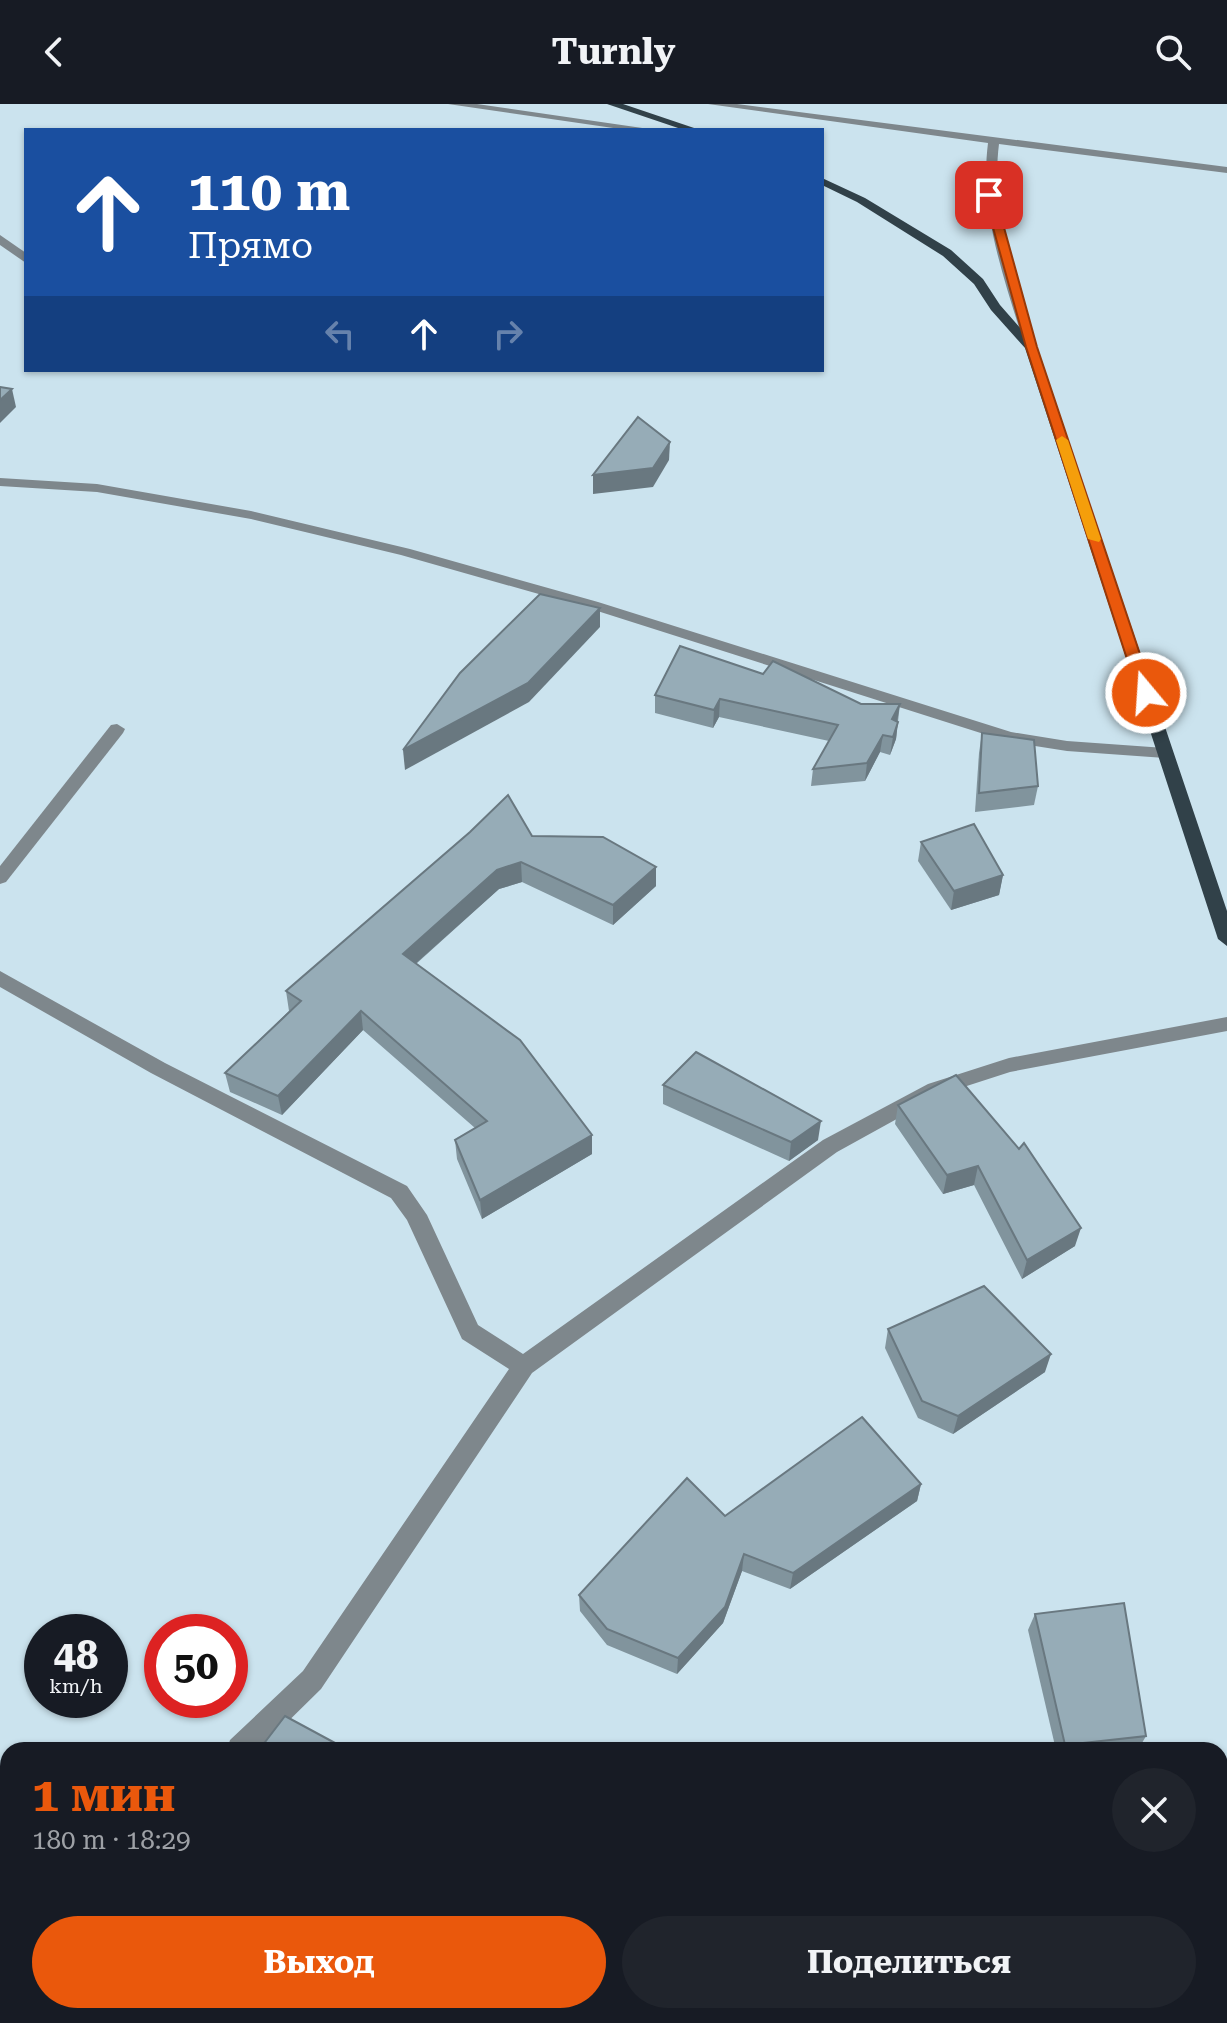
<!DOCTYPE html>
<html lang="ru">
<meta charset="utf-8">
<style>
:root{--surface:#171b24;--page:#20242c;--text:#f1f3f6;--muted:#9ea1a6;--accent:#ea580c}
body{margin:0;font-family:"Roboto Serif",serif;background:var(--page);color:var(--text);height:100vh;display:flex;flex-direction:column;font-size:30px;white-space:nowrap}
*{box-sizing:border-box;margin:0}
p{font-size:26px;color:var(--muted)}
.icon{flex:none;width:44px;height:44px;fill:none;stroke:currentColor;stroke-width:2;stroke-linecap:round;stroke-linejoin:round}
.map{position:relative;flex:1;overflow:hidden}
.drawer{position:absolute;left:0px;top:1638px;width:1228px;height:282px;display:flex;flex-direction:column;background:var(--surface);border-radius:24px 24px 0 0;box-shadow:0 2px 6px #0004}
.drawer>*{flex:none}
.guide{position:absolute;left:24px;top:24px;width:800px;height:244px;border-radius:0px;box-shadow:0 2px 6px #0004;background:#1a4fa0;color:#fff;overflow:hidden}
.speed{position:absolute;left:24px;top:1510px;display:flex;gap:16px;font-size:40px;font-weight:700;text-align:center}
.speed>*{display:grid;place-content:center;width:104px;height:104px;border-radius:50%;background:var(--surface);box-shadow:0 2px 6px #0004;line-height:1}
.speed small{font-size:20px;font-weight:400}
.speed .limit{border:12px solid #d22;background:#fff;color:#111}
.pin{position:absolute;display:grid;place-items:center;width:68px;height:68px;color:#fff;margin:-34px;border-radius:16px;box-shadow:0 4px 12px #0006}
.me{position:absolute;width:88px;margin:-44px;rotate:342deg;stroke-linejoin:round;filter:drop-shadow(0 0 6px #0008)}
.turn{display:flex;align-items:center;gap:28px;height:168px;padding:0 32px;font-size:36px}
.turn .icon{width:104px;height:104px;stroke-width:2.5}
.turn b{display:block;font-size:56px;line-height:68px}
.lanes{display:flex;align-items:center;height:76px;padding:0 32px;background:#0003;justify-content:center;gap:40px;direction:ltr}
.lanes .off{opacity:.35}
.round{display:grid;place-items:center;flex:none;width:84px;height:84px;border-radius:42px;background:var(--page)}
.headline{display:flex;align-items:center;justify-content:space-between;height:136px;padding:0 32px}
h1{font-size:48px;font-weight:700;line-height:60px;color:var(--accent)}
.cta{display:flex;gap:16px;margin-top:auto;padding:16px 32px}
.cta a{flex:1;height:92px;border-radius:48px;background:var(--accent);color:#fff;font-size:32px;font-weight:700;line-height:92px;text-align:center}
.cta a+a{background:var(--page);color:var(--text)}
header{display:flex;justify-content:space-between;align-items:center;height:104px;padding:0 32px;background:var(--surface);font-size:36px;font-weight:700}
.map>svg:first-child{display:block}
</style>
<header><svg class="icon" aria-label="back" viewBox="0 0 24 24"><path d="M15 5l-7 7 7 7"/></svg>Turnly<svg class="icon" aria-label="search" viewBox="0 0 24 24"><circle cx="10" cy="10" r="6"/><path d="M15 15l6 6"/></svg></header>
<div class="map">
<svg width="1227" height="1919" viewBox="0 0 1227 1919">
<rect width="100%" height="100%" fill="#cbe3ee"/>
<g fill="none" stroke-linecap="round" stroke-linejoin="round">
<g fill="#7e878c" fill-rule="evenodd">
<polygon points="448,0 477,0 656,26 627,26"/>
<path d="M708,0H737L1227,63V69L999,40C990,110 1017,177 1037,243L1031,247L1025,243C1005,176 979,110 988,39Z"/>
<polygon points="0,131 26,149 26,159 0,141"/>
<polygon points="0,374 97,380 251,407 410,445 598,498 1011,628 1067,637 1165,644 1173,649 1165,654 1067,647 1009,638 588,504 401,451 251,415 97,388 0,382"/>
<polygon points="117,620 125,625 123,629 6,778 0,780 0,762 111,621"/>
<polygon points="0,867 165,959 407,1082 427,1111 478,1221 523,1250 823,1036 928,980 1009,954 1227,913 1227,927 1010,968 942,990 837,1048 532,1269 321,1585 259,1646 227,1646 230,1636 303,1567 509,1265 462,1235 407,1116 391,1094 151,969 0,883"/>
<polygon points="1227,1728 1227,1756 1220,1758 1220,1730"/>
<polygon points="618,1912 657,1912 660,1919 621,1919"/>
<polygon points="939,1912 975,1912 972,1919 936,1919"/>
</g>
<g fill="#314149" fill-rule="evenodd">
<polygon points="607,0 623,0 700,26 684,26"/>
<polygon points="822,74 865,94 951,146 983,175 1000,201 1037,243 1227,807 1227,842 1218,835 1025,244 991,206 974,180 943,152 857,98 822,81"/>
</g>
</g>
<g fill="#81949d">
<polygon points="763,570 861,600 900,600 896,635 890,651 880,648 865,677 811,682 813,665 829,637 719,613 713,624 655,609 655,591"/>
<polygon points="982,629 1038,682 1034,701 975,708 979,649"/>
<polygon points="532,732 656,763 656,782 613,821 522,778 499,785 416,860 592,1031 592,1050 482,1115 457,1055 455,1036 475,1024 363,926 282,1011 230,988 225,969 289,907 286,887"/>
<polygon points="921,738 1003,771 999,791 951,806 918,757"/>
<polygon points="956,971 1075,1142 1022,1175 974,1081 943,1090 895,1020 898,1001"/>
<polygon points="663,981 818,1036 789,1057 663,1000"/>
<polygon points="888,1225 1045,1268 953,1330 918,1314 885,1244"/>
<polygon points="921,1380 917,1397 790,1485 742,1467 723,1519 677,1570 607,1541 580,1507 579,1491 725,1412"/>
<polygon points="1035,1510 1146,1632 1138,1646 1056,1646 1028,1526"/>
<polygon points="670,1912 800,1912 797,1919 682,1919"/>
</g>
<g fill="#697880">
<polygon points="12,285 16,303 0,319 0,296"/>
<polygon points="670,338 669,356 653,383 593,390 593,371"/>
<polygon points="600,504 600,523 529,598 405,666 403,646"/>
<polygon points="720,595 719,613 713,624 714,606"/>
<polygon points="900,600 897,618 892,615"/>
<polygon points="898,618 896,635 890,651 893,633"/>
<polygon points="883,631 880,648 865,677 867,659"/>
<polygon points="521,758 522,778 499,785 405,869 403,850 497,766"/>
<polygon points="656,763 656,782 613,821 613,801"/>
<polygon points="1003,771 999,791 951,806 954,787"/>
<polygon points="361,907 363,926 282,1011 278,992"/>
<polygon points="821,1017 818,1036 789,1057 791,1038"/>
<polygon points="592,1031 592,1050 482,1115 480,1096"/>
<polygon points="978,1062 974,1081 943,1090 947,1071"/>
<polygon points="1081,1124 1075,1142 1022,1175 1027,1156"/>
<polygon points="1051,1250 1045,1268 953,1330 958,1312"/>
<polygon points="921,1380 917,1397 790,1485 793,1469"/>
<polygon points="744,1450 742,1467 723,1519 677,1570 678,1554"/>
<rect x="115" y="1912" width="9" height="7"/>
</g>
<g fill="#96acb7" stroke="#697880" stroke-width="2">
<polygon points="0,283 12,285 0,296"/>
<polygon points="638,313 670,338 653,364 593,371"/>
<polygon points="540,490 600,504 528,579 403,646 460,569"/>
<polygon points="680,542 763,570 773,557 861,600 900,600 892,615 898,618 893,633 883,631 867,659 813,665 838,621 720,595 714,606 655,591"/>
<polygon points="982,629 1034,636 1038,682 979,689"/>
<polygon points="508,691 532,732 603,733 656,763 613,801 521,758 497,766 403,850 520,936 592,1031 480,1096 455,1036 487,1017 361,907 278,992 225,969 301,897 286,887 470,728"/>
<polygon points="974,720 1003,771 954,787 921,738"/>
<polygon points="696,948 821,1017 791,1038 663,981"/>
<polygon points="956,971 1019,1045 1024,1039 1081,1124 1027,1156 978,1062 947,1071 898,1001"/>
<polygon points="984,1182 1051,1250 958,1312 922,1297 888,1225"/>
<polygon points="862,1313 921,1380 793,1469 744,1450 725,1503 678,1554 607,1525 579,1491 687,1374 725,1412"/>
<polygon points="1124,1499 1146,1632 1065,1641 1035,1510"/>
<polygon points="285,1612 348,1646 259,1646"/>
<rect x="26" y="1912" width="89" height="7"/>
<polygon points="691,1912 798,1912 795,1919 703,1919"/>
</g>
<polygon fill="#ea580c" stroke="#983908" stroke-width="2" points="989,88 995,91 1037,243 1153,589 1151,593 1146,594 1138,589 1026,243 984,91"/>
<polygon fill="#f59e0b" points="1062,332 1068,336 1101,435 1099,438 1088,435 1056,336"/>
</svg>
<div class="speed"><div>48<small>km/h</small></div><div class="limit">50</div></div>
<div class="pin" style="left:989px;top:91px;background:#d93025"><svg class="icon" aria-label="arrive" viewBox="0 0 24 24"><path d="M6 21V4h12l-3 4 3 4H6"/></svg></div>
<svg class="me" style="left:1146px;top:589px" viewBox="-20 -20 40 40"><circle r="17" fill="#ea580c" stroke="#fff" stroke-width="3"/><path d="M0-11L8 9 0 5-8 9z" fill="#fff"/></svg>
<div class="guide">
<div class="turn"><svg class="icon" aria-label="ahead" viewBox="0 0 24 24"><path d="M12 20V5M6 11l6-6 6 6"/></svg><div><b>110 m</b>Прямо</div></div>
<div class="lanes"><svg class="icon off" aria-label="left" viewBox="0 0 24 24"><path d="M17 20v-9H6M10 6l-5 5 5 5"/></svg><svg class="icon" aria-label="ahead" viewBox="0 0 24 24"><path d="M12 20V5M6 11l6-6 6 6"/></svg><svg class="icon off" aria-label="right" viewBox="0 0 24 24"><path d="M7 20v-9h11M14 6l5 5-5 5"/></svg></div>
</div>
<section class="drawer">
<div class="headline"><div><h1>1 мин</h1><p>180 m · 18:29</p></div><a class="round"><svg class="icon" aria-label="close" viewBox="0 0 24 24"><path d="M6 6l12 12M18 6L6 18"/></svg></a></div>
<div class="cta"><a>Выход</a><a>Поделиться</a></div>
</section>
</div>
